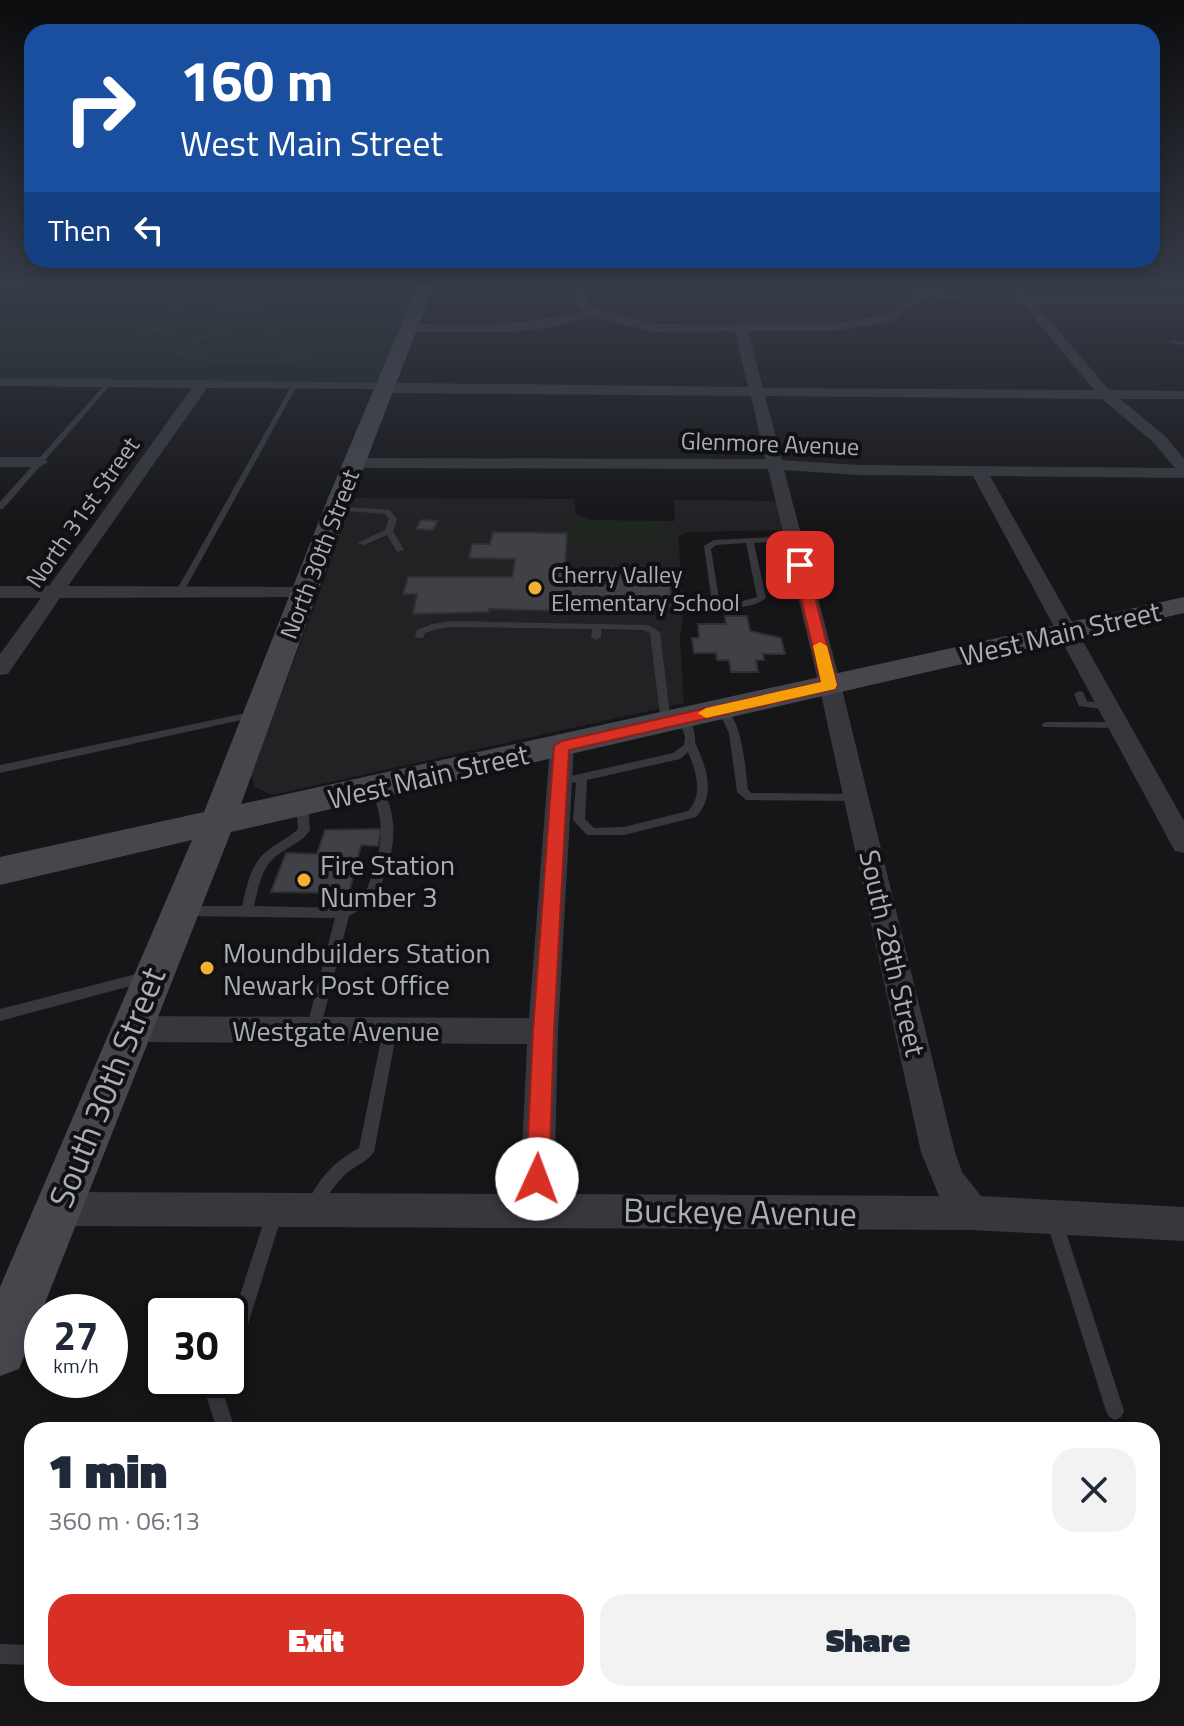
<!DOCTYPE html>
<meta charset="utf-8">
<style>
:root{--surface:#fff;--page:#f2f2f3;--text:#1f2937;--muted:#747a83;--accent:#d93025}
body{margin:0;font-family:"Titillium Web",sans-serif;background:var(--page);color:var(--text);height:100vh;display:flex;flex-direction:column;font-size:30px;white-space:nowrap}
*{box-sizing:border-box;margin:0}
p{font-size:26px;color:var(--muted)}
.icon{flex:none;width:44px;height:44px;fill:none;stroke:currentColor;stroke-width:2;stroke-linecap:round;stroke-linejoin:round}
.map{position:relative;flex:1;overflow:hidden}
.details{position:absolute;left:24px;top:1422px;width:1136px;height:280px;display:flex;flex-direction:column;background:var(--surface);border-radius:24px;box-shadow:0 4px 20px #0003}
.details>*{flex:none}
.top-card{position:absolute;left:24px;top:24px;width:1136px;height:244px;border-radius:24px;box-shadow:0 4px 20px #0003;background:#1a4fa0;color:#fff;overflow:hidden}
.speed{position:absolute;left:24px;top:1294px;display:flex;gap:16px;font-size:40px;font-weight:700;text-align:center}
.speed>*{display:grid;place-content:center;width:104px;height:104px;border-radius:50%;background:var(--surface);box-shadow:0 4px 20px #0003;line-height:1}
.speed small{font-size:20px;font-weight:400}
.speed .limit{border:4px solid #111;border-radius:12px;background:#fff;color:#111}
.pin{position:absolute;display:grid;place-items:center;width:68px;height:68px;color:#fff;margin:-34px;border-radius:16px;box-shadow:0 4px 12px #0006}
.me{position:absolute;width:88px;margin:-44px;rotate:2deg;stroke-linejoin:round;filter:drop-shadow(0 0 6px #0008)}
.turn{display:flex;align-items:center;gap:28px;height:168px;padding:0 24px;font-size:36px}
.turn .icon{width:104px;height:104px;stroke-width:2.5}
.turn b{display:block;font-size:56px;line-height:68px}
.then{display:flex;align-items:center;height:76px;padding:0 24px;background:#0003;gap:16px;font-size:30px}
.round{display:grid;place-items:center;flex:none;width:84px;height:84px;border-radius:24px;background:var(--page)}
.headline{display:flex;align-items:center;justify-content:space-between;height:136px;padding:0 24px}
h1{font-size:48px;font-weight:800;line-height:60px}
.action{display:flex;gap:16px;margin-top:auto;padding:16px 24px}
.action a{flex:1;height:92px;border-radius:24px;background:var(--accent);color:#fff;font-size:32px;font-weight:800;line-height:92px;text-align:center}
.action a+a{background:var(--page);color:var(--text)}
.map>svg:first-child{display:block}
</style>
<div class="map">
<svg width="1184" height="1726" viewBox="0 0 1184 1726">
<rect width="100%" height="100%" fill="#161618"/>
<polygon fill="#222225" points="351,498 574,499 576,514 592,520 675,521 674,500 784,501 792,530 689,532 678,536 684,608 680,639 684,703 277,794 268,794 254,786 251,774 324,581"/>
<g fill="#1e261f">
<polygon points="0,285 424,285 382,382 0,380"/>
<polygon points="568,521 665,521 669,548 567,547"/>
</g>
<g fill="#404145" stroke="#303034" stroke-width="2">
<polygon points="421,520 438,521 433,530 416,529"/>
<polygon points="493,532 567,533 565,573 670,574 671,608 600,605 600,609 565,609 565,611 489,609 488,612 413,614 417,594 403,594 408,577 512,577 515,559 469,558 472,544 490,544"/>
<polygon points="725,616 747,616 750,631 781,638 785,654 763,654 764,660 756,660 758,672 731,672 729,660 717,660 716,653 694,653 692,638 699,638 698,624 726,624"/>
<polygon points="381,829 378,846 361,845 349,893 271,892 286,853 317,854 325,830"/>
</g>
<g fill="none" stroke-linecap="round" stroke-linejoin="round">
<g stroke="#3d3f44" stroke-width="2" stroke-dasharray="2 3" stroke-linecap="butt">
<polyline points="124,290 160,292 180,317 190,314 179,312"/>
<polyline points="190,314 219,313 239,306 243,295 239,288"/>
<polyline points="138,332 231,319 235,322 232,326 174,352 217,362 300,360 305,355 300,349 243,315 297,285"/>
</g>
<g fill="#37383d" fill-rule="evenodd">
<polygon points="1089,285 1095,285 1109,299 1109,301 1105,301"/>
<polygon points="1170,340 1184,341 1184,345 1168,343"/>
<polygon points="107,382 112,383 3,509 0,509 0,502"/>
<polygon points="293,383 298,384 183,593 182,595 176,595 175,593"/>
<polygon points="333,506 390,510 397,519 393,531 404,550 397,552 387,535 364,545 357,543 385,530 389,519 385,514 336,510 332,508"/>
<path d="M793,536L797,538L796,540L754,543L766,598C750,610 730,608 712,603L704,546L714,540ZM746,543L757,597L739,602L719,599L711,549L716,545Z"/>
<polygon points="452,621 648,625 660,632 671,723 666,726 661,723 650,633 643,630 601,629 601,637 596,640 591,637 592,629 452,627 437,629 425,633 423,638 417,638 415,636 417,630 432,624"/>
<polygon points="1079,691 1083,692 1087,701 1109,704 1114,707 1109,710 1079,706 1074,694"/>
<path d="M723,707C743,720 745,767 748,790L752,793L856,794L860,795L862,798L860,801L746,800L737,792L729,733L718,710Z"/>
<polygon points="255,711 260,714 259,716 0,773 0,765"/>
<path d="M684,715C692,718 696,734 695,742C706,767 717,794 696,817L624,835H587L573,820L576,783L571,782L569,779L571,776L673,753L684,745L685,737L679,718ZM688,752C696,771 704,794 688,811L624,827L594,828L585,819L587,780L680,759Z"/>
<polygon points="1047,722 1119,722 1124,725 1119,728 1043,727 1042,725 1043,723"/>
<path d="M376,784C382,788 384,792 387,799C402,833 388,872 373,903L349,916L320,1030L318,1034L313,1036L308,1034L306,1030L335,918L187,916L183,914L181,911L183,908L187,906H242C247,885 251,861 271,848C280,841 290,837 298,829L296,805L302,801L308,805L310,830C302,842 290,846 279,854C261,866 259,887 254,906L342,908L364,897C379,856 390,830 370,788Z"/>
<polygon points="148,971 153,972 155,976 153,980 0,1021 0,1009"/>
<path d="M390,1024L395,1026L397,1030L374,1152C368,1161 357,1165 348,1172C334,1184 326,1197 319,1215L313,1217L307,1215L305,1209C317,1180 332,1163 359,1148L383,1030L385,1026Z"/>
<polygon points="275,1204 281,1206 283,1212 239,1353 236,1359 230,1362 230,1326 267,1212 269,1206"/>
<polygon points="1054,1212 1060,1214 1062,1220 1124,1411 1121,1417 1115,1420 1109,1417 1106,1411 1046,1220 1048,1214"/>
<polygon points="212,1380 230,1380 225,1398 235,1430 217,1430 207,1398"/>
<polygon points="0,1644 32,1645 32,1665 0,1664"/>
</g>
<g fill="#37383d" fill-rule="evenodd">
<path d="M576,285H588L586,302L595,309L655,324L835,323L885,315L915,293L883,285H907L965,295L1015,296L1012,291L1018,287L1028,296H1184V304L1035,303L1109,390L1184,391V399H1120L1165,436L1184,459V478L990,476L1184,821V853L1175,851L1171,844L973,476L858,475L784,470L841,685L955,1152L962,1172L981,1196L1184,1207V1241L972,1230L56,1226L44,1221L39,1209L44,1197L56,1192L520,1194L527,1044L130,1042L119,1038L115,1029L119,1020L130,1016L529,1018L550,746L554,741H570L574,746L558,1031L554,1194L939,1196L921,1152L819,685L768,469L354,468L346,463L354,458L765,459L751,396L385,393L373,389L207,388L68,586L304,587L314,593L311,597L60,598L8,674L0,675V654L41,598H0V586H49L192,388L0,386V378L748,387L735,331L655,332L591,316L548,328L513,332H409L403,328L409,324C468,324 524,327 582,311L574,303ZM927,296L965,303H1022L1094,390L763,388L748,331H835L889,322ZM765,396L1102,399L1153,442L1175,468L858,465L782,460Z"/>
<polygon points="0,457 40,457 48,462 40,467 0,467"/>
</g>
<polygon fill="#45474d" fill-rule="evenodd" points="418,285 434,285 352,498 241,804 1184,597 1184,613 231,832 19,1369 0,1376 0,1287 192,840 0,885 0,857 204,812 328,498"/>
</g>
<linearGradient id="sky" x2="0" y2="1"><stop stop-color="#0c0c0d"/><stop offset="0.54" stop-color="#363c48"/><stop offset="1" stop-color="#363c48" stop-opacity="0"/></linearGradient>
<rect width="1184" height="526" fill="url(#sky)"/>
<polygon fill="#d93025" stroke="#8d1f18" stroke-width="2" points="800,561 807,565 837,685 835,689 569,750 554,1031 549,1179 546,1187 537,1191 529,1187 526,1179 533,1031 554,746 562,741 821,682 793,565"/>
<polygon fill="#f59e0b" points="820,642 827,646 837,685 835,689 706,718 698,713 706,708 821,682 813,646"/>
<g fill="#f2b134" stroke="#111113" stroke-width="3">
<circle cx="535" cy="588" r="8"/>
<circle cx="304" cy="880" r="8"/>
<circle cx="207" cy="968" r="8"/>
</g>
<g text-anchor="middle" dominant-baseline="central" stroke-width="8" stroke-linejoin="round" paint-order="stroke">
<g font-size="24" fill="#a8adb8" stroke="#111113">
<text transform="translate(770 443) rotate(2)">Glenmore Avenue</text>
<text transform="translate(82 512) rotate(-55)">North 31st Street</text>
<text transform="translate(319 554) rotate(-69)">North 30th Street</text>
</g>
<g font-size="24" fill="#a8adb8" stroke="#111113" text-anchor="start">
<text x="551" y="574">Cherry Valley<tspan x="551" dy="28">Elementary School</tspan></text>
</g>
<g font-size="28" fill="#a8adb8" stroke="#111113">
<text transform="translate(1060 633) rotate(-13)">West Main Street</text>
<text transform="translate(428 776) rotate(-13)">West Main Street</text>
<text transform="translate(893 953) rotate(77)">South 28th Street</text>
<text x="336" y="1030">Westgate Avenue</text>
</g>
<g font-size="28" fill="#a8adb8" stroke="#111113" text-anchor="start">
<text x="320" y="864">Fire Station<tspan x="320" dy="32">Number 3</tspan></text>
<text x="223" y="952">Moundbuilders Station<tspan x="223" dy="32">Newark Post Office</tspan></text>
</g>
<g font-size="34" fill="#a8adb8" stroke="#111113">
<text transform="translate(106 1087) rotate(-68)">South 30th Street</text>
<text transform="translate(740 1211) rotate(1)">Buckeye Avenue</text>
</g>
</g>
</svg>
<div class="speed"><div>27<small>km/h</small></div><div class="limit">30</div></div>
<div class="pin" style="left:800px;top:565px;background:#d93025"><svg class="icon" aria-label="arrive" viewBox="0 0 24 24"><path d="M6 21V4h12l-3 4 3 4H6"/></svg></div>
<svg class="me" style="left:537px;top:1179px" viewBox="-20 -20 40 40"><circle r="19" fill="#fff"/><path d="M0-13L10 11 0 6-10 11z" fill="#d93025"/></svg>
<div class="top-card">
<div class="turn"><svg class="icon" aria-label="right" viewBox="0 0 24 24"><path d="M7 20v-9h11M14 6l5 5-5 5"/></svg><div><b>160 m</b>West Main Street</div></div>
<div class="then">Then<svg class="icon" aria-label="left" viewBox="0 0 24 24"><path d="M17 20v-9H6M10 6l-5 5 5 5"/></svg></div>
</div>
<section class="details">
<div class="headline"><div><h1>1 min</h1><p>360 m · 06:13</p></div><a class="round"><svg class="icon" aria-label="close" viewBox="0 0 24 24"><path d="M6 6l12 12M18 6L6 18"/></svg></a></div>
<div class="action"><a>Exit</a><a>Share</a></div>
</section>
</div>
